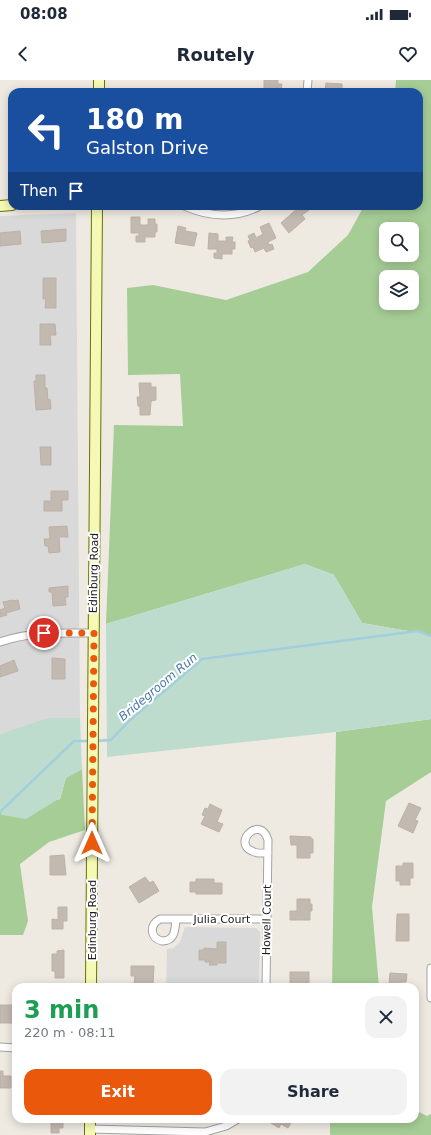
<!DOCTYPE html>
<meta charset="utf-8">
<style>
:root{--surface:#fff;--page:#f2f2f3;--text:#1f2937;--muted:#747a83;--accent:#ea580c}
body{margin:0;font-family:"DejaVu Sans",sans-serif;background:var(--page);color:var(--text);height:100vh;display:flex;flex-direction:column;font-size:15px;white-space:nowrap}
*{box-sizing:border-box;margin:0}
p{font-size:13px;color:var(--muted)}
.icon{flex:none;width:22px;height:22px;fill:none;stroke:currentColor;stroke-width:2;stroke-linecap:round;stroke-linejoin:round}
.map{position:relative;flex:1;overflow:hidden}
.details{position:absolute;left:12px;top:903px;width:407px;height:140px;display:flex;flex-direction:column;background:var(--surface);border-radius:12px;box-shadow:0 2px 10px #0003}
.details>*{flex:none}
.guide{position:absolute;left:8px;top:8px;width:415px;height:122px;border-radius:12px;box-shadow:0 2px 10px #0003;background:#1a4fa0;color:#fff;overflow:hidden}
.buttons{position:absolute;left:379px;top:142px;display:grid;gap:8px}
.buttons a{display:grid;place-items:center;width:40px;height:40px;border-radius:8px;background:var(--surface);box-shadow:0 2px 10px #0003;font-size:20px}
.pin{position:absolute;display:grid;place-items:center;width:34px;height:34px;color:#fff;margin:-17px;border:2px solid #fff;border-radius:50%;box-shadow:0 1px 4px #0007}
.me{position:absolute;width:44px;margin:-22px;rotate:0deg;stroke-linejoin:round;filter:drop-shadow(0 0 3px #0008)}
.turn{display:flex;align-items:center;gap:14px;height:84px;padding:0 12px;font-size:18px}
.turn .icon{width:52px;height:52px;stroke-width:2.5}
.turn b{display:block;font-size:28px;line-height:34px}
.then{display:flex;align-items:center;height:38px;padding:0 12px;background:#0003;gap:8px;font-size:15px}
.round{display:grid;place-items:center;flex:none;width:42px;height:42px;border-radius:12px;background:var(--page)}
.headline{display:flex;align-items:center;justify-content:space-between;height:68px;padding:0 12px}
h1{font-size:24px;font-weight:700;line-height:30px;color:#1e9e55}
.action{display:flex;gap:8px;margin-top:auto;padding:8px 12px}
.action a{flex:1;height:46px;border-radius:12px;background:var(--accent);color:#fff;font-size:16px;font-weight:700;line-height:46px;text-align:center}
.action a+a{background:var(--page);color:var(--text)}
.status{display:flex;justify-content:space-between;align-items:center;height:28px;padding:0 20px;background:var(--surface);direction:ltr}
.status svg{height:11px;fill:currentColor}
header{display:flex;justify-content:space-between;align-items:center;height:52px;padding:0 12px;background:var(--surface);font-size:18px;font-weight:700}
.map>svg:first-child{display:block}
</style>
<div class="status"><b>08:08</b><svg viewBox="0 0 49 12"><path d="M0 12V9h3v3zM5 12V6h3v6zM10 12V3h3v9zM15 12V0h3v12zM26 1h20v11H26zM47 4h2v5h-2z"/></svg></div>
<header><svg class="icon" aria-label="back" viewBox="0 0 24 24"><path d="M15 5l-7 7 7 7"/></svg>Routely<svg class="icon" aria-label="heart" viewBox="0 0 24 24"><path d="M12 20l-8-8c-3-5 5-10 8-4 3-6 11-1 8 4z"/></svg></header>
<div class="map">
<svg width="431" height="1055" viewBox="0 0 431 1055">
<rect width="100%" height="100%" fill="#eeeae2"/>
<g fill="#dad9d9">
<polygon points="76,133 80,638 45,640 0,654 0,136"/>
<polygon points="185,847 256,848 260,852 259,907 166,907 167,869 173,868 180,862"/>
</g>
<g fill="#a6cd96" fill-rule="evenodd">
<path d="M396,0H431V555L362,543L334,495L305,484L106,544L114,345L183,346L180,294L128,295L127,208L153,205L226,220L308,192L348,155L364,126H419V12H395ZM386,149H412V175H386ZM386,197H412V223H386Z"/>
<polygon points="431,639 431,692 386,721 372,827 379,907 332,907 336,652"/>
<polygon points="82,689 85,750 49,762 20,784 28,841 23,855 0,855 0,732 2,735 60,719 66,698"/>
<polygon points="415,1030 427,1036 431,1034 431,1055 330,1055 330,1039 415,1039"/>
</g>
<g fill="#bedcce">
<polygon points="305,484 334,495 362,543 431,555 431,639 336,652 107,677 106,544"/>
<polygon points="48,638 80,638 82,689 66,698 60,718 26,739 2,735 0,732 0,654"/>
</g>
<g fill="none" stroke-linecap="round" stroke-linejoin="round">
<g stroke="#a1cfdc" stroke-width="2.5">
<polyline points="95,661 111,660 130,640 202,579 418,551 431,556"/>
<polyline points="0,732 74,661 90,661"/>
</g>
</g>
<g fill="#c2b9b1" stroke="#bfb0a4">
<polygon points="264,0 278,0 278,4 282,4 281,11 269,12 269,10 264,9"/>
<polygon points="326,3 342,4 342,12 325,11"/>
<polygon points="300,126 306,126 309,130 302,135 305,139 289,153 281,143"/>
<polygon points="131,137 140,137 140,145 148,145 148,139 155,139 155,144 157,144 157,152 155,152 155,157 145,157 145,162 136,162 136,156 139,156 139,153 131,153"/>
<polygon points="269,143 276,158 268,162 269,165 272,164 274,169 266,172 264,168 255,172 253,167 251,168 248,161 250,160 248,156 254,153 256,158 263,154 260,147"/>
<polygon points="178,146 186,148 185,151 197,153 194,166 175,163"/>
<polygon points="66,149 66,161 42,163 41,151"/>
<polygon points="20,151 21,164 0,166 0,153"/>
<polygon points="209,153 218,154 218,161 226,161 226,157 233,157 232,162 235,162 235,169 232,169 232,174 222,174 222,179 214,178 214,173 217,173 217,169 208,169"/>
<polygon points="43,198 56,198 56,228 45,228 46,219 43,219"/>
<polygon points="40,244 55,244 56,255 50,255 51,265 40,265"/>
<polygon points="36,295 45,295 45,308 47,308 48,320 50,319 51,329 36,330 34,301 36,301"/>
<polygon points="139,303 151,303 151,307 156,307 156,320 151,321 150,335 140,335 140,326 138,326 137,317 140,317"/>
<polygon points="40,367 51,367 51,385 41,385"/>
<polygon points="51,411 68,411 68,420 62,420 62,431 44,431 44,421 51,421"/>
<polygon points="67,446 68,457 59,457 60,472 49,473 48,466 45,466 44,459 50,459 49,447"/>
<polygon points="68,506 68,517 65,517 66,525 53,526 52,512 49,512 49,508"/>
<polygon points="13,520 13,521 18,520 20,529 6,533 7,535 0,537 0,530 5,528 3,522"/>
<polygon points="52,578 65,579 65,599 52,599"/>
<polygon points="14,580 18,591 0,597 0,586"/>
<polygon points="409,723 421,728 415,740 418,741 413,753 398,746"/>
<polygon points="210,724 222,730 217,742 223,744 219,752 201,744 205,736 202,735 205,728 208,729"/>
<polygon points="290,756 311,757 311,759 313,759 313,773 310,773 310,778 297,778 297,765 291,765"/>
<polygon points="64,775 66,795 50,795 50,776"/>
<polygon points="403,783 413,783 413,798 410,798 410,805 400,805 400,801 396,801 396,786 403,786"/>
<polygon points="145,797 150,803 153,801 159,811 139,823 129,807"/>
<polygon points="196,799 214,799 214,803 222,803 222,814 196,814 196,812 190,812 190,802 196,802"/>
<polygon points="297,819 310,819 310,824 312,824 312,831 310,831 310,840 290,840 290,831 297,831"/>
<polygon points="58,827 67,827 67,841 63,841 63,849 52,849 52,839 58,840"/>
<polygon points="397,834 409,834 409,861 396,861"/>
<polygon points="217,862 226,862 226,883 217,883 217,885 209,885 210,882 205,882 205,880 199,880 199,870 204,870 204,868 217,869"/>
<polygon points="64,870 64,898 55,898 55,891 52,891 52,874 57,874 57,871"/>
<polygon points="131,886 154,886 153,905 134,904 135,896 131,896"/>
<rect x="290" y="892" width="19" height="15"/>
<polygon points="390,893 407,894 406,902 401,902 401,907 385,907 385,903 389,904"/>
<rect x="0" y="925" width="13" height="18"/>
<polygon points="0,991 3,991 3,996 11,996 11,1008 0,1008"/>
<polygon points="51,1039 63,1039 63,1048 59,1048 59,1053 51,1053"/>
<polygon points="273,1039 293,1039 288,1048 281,1044 279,1048 271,1043"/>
</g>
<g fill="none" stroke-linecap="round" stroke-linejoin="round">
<g stroke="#a3a3a3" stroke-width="9">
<g id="street">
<polyline points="307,12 308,0"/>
<path d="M184,126C209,137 235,139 260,126"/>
<path d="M0,562C33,551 59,553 94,553"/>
<path d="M176,839C175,850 175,861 162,861C150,858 149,845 160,839H267"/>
<polyline points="431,888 431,918"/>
<path d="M266,907L268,760C260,734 232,763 252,771C256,774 263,773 268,773"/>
<polyline points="0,967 16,968"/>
<polyline points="90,1049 205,1052 226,1046 238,1039"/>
</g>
</g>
<g stroke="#667204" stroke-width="12">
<g id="secondary">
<polyline points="99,12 99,0"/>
<polyline points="0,126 12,125"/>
<polyline points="91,907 97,126"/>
<polyline points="90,1055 90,1039"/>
</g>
</g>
<use href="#street" stroke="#fff" stroke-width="7"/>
<use href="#secondary" stroke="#f6f9b4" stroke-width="10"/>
</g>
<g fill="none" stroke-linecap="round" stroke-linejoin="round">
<polyline stroke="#ea580c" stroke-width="7" stroke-dasharray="0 12.6" points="44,553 94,553 92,763"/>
</g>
<g text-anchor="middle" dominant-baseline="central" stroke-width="4" stroke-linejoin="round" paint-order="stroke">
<g font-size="11" fill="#1c1c1c" stroke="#fff">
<text transform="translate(94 493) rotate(-89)">Edinburg Road</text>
<text x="222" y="839">Julia Court</text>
<text transform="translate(92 840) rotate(-90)">Edinburg Road</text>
<text transform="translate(267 840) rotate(-89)">Howell Court</text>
</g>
<g font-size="12" font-style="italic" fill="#497aab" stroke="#fff">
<text transform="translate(158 607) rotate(-40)">Bridegroom Run</text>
</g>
</g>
</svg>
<div class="buttons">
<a><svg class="icon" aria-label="search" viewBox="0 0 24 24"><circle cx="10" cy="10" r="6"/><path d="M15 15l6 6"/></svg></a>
<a><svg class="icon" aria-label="layers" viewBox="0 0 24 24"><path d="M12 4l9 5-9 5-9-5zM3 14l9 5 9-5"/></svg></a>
</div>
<div class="pin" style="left:44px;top:553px;background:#d93025"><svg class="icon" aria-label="arrive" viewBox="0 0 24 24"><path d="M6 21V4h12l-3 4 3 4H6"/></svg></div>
<svg class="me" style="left:92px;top:763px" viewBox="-20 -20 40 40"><path d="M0-17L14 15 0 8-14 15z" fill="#ea580c" stroke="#fff" stroke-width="4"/></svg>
<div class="guide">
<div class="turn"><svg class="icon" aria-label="left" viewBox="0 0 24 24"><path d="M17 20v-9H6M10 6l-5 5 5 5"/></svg><div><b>180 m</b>Galston Drive</div></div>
<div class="then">Then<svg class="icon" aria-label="arrive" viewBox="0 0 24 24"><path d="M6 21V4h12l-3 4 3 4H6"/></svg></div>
</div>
<section class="details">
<div class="headline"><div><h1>3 min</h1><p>220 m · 08:11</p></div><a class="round"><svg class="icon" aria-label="close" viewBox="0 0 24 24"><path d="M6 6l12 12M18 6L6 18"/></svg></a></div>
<div class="action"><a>Exit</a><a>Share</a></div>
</section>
</div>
